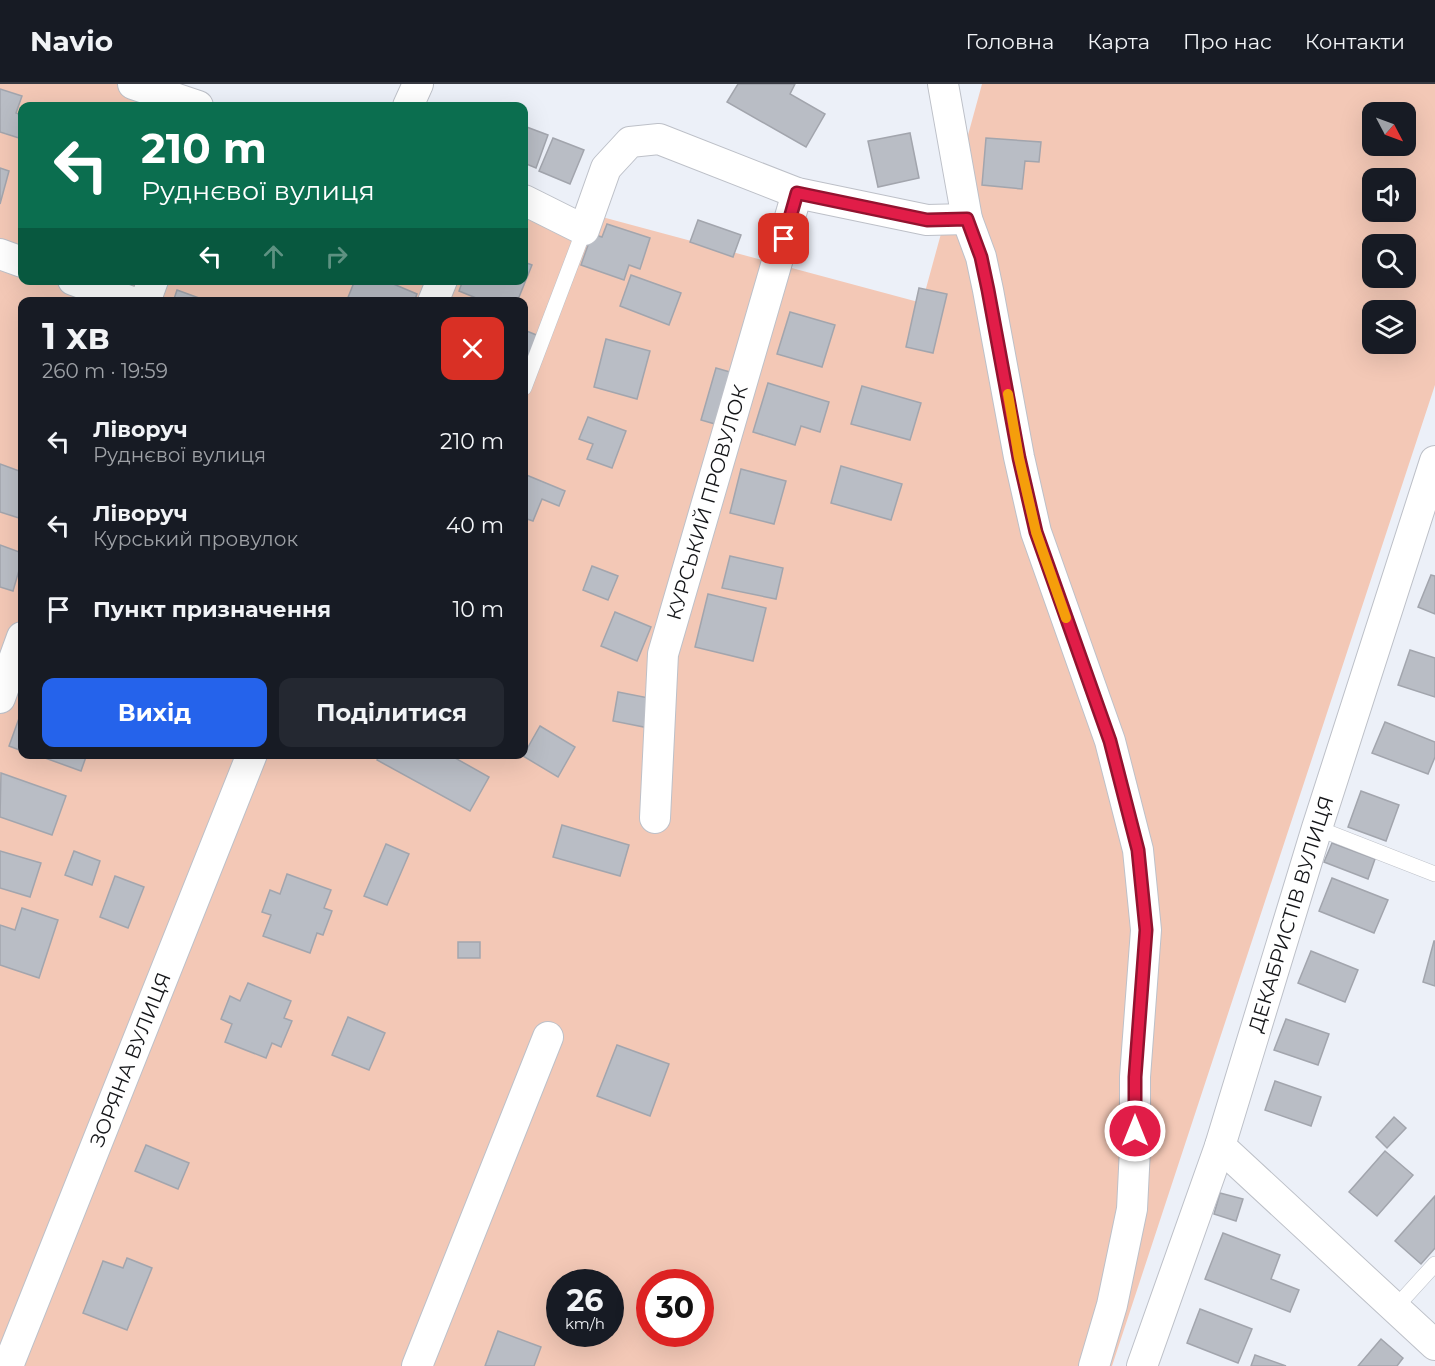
<!DOCTYPE html>
<html lang="uk">
<meta charset="utf-8">
<style>
:root{--surface:#171b24;--page:#242831;--text:#f1f3f6;--muted:#9ea1a6;--line:#363941;--accent:#2563eb}
body{margin:0;font-family:Montserrat,sans-serif;background:var(--page);color:var(--text);height:100vh;display:flex;flex-direction:column;font-size:22px;white-space:nowrap}
*{box-sizing:border-box;margin:0}
p{font-size:20px;color:var(--muted)}
.icon{flex:none;width:33px;height:33px;fill:none;stroke:currentColor;stroke-width:2;stroke-linecap:round;stroke-linejoin:round}
.map{position:relative;flex:1;overflow:hidden}
.side{position:absolute;left:18px;top:213px;width:510px;height:462px;display:flex;flex-direction:column;background:var(--surface);border-radius:12px;box-shadow:0 6px 24px #0002}
.side>*{flex:none}
.top-card{position:absolute;left:18px;top:18px;width:510px;height:183px;border-radius:12px;box-shadow:0 6px 24px #0002;background:#0b6e4f;color:#fff;overflow:hidden}
.needle{width:39px;rotate:131deg}
.tools{position:absolute;left:1362px;top:18px;display:grid;gap:12px}
.tools a{display:grid;place-items:center;width:54px;height:54px;border-radius:12px;background:var(--surface);box-shadow:0 6px 24px #0002;font-size:30px}
.speed{position:absolute;left:546px;top:1185px;display:flex;gap:12px;font-size:30px;font-weight:700;text-align:center}
.speed>*{display:grid;place-content:center;width:78px;height:78px;border-radius:50%;background:var(--surface);box-shadow:0 6px 24px #0002;line-height:1}
.speed small{font-size:15px;font-weight:400}
.speed .limit{border:9px solid #d22;background:#fff;color:#111}
.pin{position:absolute;display:grid;place-items:center;width:51px;height:51px;color:#fff;margin:-26px;border-radius:12px;box-shadow:0 3px 9px #0006}
.me{position:absolute;width:66px;margin:-33px;rotate:0deg;stroke-linejoin:round;filter:drop-shadow(0 0 4px #0008)}
.turn{display:flex;align-items:center;gap:21px;height:126px;padding:0 24px;font-size:27px}
.turn .icon{width:78px;height:78px;stroke-width:2.5}
.turn b{display:block;font-size:42px;line-height:51px}
.lanes{display:flex;align-items:center;height:57px;padding:0 24px;background:#0003;justify-content:center;gap:30px;direction:ltr}
.lanes .off{opacity:.35}
.round{display:grid;place-items:center;flex:none;width:63px;height:63px;border-radius:12px;background:var(--page)}
.headline{display:flex;align-items:center;justify-content:space-between;height:102px;padding:0 24px}
h1{font-size:36px;font-weight:700;line-height:45px}
.button{display:flex;gap:12px;margin-top:auto;padding:12px 24px}
.button a{flex:1;height:69px;border-radius:12px;background:var(--accent);color:#fff;font-size:24px;font-weight:700;line-height:69px;text-align:center}
.button a+a{background:var(--page);color:var(--text)}
ul{padding:0;list-style:none}
li{display:flex;align-items:center;gap:18px;height:84px;padding:0 24px}
li div{flex:1}
li b{display:block;font-size:22px}
li em{font-style:normal}
header{display:flex;align-items:center;gap:36px;box-sizing:border-box;height:84px;padding:0 30px;background:var(--surface);border-bottom:2px solid var(--line)}
header strong{font-size:28px}
nav{display:flex;gap:33px;margin-inline-start:auto;font-size:21px}
.map>svg:first-child{display:block}
</style>
<header>
<strong>Navio</strong>
<nav><a>Головна</a><a>Карта</a><a>Про нас</a><a>Контакти</a></nav>
</header>
<div class="map">
<svg width="1435" height="1282" viewBox="0 0 1435 1282">
<rect width="100%" height="100%" fill="#ecf0f8"/>
<path fill="#f3c8b6" fill-rule="evenodd" d="M0,0H124L196,22H22V196H524V112L922,219L982,0H1435V301L1112,1282H0ZM1372,28H1406V62H1372ZM1372,94H1406V128H1372ZM1372,160H1406V194H1372ZM22,218H524V670H22ZM1372,226H1406V260H1372ZM560,1198H610V1250H560ZM650,1198H700V1250H650Z"/>
<g fill="#b9bdc5" stroke="#a2a5ad" stroke-width="1.5">
<polygon points="738,0 795,0 790,10 825,30 806,63 727,18"/>
<polygon points="0,5 22,12 16,29 22,31 22,55 0,48"/>
<polygon points="524,42 548,51 536,84 524,79"/>
<polygon points="910,49 919,94 878,103 868,57"/>
<polygon points="553,54 584,66 570,100 539,87"/>
<polygon points="986,54 1041,58 1039,78 1025,77 1022,105 982,101"/>
<polygon points="0,84 9,87 0,120"/>
<polygon points="698,136 741,151 733,173 690,158"/>
<polygon points="607,140 650,154 640,185 629,181 624,196 581,181 592,150 602,153"/>
<polygon points="524,178 532,181 517,218 486,218 459,207 463,196 524,196"/>
<polygon points="631,191 681,209 669,241 620,222"/>
<polygon points="355,196 384,196 417,210 414,218 351,218 347,216"/>
<polygon points="919,204 947,210 933,269 906,263"/>
<polygon points="177,206 210,218 173,218"/>
<polygon points="790,228 835,241 822,283 777,270"/>
<polygon points="524,246 539,252 524,290"/>
<polygon points="606,255 650,267 637,315 594,303"/>
<polygon points="716,284 737,290 722,342 701,336"/>
<polygon points="768,299 829,318 820,348 801,342 795,361 753,348"/>
<polygon points="862,302 921,319 910,356 851,340"/>
<polygon points="588,333 626,347 612,384 587,375 593,360 579,355"/>
<polygon points="0,380 22,388 20,400 22,401 22,435 0,428"/>
<polygon points="841,382 902,400 891,436 831,419"/>
<polygon points="741,385 786,397 774,440 730,429"/>
<polygon points="524,390 565,407 559,422 542,415 533,437 524,434"/>
<polygon points="0,461 22,469 22,476 13,507 0,503"/>
<polygon points="730,472 783,484 776,515 722,504"/>
<polygon points="592,482 618,492 608,516 583,506"/>
<polygon points="1431,491 1435,492 1435,530 1418,523"/>
<polygon points="708,510 766,524 753,577 695,563"/>
<polygon points="615,528 651,543 637,577 601,562"/>
<polygon points="1410,566 1435,574 1435,613 1398,601"/>
<polygon points="618,608 654,615 649,644 613,637"/>
<polygon points="22,626 22,667 9,662"/>
<polygon points="1385,638 1435,658 1435,673 1428,690 1372,669"/>
<polygon points="540,642 575,663 558,693 523,672"/>
<polygon points="34,670 87,670 81,687"/>
<polygon points="380,670 448,670 489,693 470,727 377,676"/>
<polygon points="1,689 66,712 52,751 0,733"/>
<polygon points="1361,707 1399,721 1386,757 1348,743"/>
<polygon points="562,741 629,761 620,792 553,773"/>
<polygon points="1332,759 1375,775 1368,795 1324,778"/>
<polygon points="386,760 409,770 387,821 364,812"/>
<polygon points="0,767 41,779 30,813 0,804"/>
<polygon points="74,767 100,777 92,801 65,791"/>
<polygon points="287,790 331,806 324,824 332,827 323,851 317,849 310,869 263,852 271,831 262,828 270,806 280,810"/>
<polygon points="115,792 144,803 128,844 100,833"/>
<polygon points="1332,794 1388,816 1374,849 1319,827"/>
<polygon points="22,824 58,836 39,894 0,881 0,841 15,846"/>
<polygon points="1434,857 1435,857 1435,902 1423,898"/>
<rect x="458" y="858" width="22" height="16"/>
<polygon points="1311,867 1358,886 1345,918 1298,899"/>
<polygon points="248,899 291,917 284,934 292,937 281,963 272,959 266,974 225,958 232,940 221,935 230,912 240,917"/>
<polygon points="348,933 385,949 369,986 332,971"/>
<polygon points="1286,935 1329,950 1318,981 1274,966"/>
<polygon points="617,961 669,980 650,1032 597,1012"/>
<polygon points="1275,997 1321,1013 1311,1042 1265,1026"/>
<polygon points="1394,1033 1406,1044 1387,1064 1376,1053"/>
<polygon points="146,1061 189,1079 178,1105 135,1087"/>
<polygon points="1385,1067 1413,1091 1377,1132 1349,1108"/>
<polygon points="1220,1109 1243,1115 1236,1137 1214,1130"/>
<polygon points="1435,1112 1435,1164 1421,1180 1395,1157"/>
<polygon points="1223,1149 1280,1171 1271,1195 1299,1206 1290,1228 1205,1195"/>
<polygon points="127,1174 152,1184 127,1246 83,1229 103,1177 123,1184"/>
<polygon points="1200,1225 1252,1245 1238,1279 1187,1259"/>
<polygon points="498,1247 541,1263 534,1282 485,1282"/>
<polygon points="1381,1255 1403,1274 1397,1282 1358,1282"/>
<polygon points="1255,1271 1286,1282 1251,1282"/>
</g>
<g fill="none" stroke-linecap="round" stroke-linejoin="round">
<g stroke="#bdc0c8" stroke-width="16">
<g id="service">
<polyline points="524,304 584,146"/>
<polyline points="1317,744 1435,790"/>
<polyline points="1395,1224 1435,1180"/>
</g>
</g>
<g stroke="#bdc0c8" stroke-width="32">
<g id="minor">
<polyline points="133,0 198,22"/>
<polyline points="943,0 967,135 981,173 988,206 1019,373 1036,448 1110,657 1138,766 1146,846 1135,993 1135,1065 1132,1125 1112,1221 1094,1282"/>
<polyline points="408,22 418,0"/>
<polyline points="524,116 584,146 606,84 630,58 659,55 797,109 927,136 967,135"/>
<polyline points="0,170 22,178"/>
<polyline points="73,196 132,218"/>
<polyline points="145,218 153,196"/>
<polyline points="433,218 442,196"/>
<polyline points="0,614 22,553"/>
<path id="s1" d="M655,734L663,570L797,109"/>
<polyline points="1220,1062 1435,1261"/>
<path id="s2" d="M8,1282L252,670"/>
<polyline points="417,1282 548,953"/>
<path id="s3" d="M1142,1282L1220,1062L1317,744L1435,377"/>
</g>
</g>
<use href="#service" stroke="#fff" stroke-width="15"/>
<use href="#minor" stroke="#fff" stroke-width="30"/>
</g>
<g fill="none" stroke-linecap="round" stroke-linejoin="round">
<g stroke="#92132f" stroke-width="15">
<polyline id="route" points="784,155 797,109 927,136 967,135 981,173 988,206 1019,374 1036,448 1110,657 1138,766 1146,846 1135,993 1135,1047"/>
</g>
<use href="#route" stroke="#e11d48" stroke-width="10"/>
<polyline stroke="#f59e0b" stroke-width="10" points="1008,310 1019,374 1036,448 1066,534"/>
</g>
<g text-anchor="middle" dominant-baseline="central" stroke-width="6" stroke-linejoin="round" paint-order="stroke">
<g font-size="20" fill="#141518" stroke="#fff">
<text stroke="none"><textPath href="#s1" startOffset="322">КУРСЬКИЙ ПРОВУЛОК</textPath></text>
<text stroke="none"><textPath href="#s3" startOffset="476">ДЕКАБРИСТІВ ВУЛИЦЯ</textPath></text>
<text stroke="none"><textPath href="#s2" startOffset="330">ЗОРЯНА ВУЛИЦЯ</textPath></text>
</g>
</g>
</svg>
<div class="tools">
<a><svg class="needle" viewBox="-14 -14 28 28"><path d="M0-13l5 13h-10z" fill="#e53935"/><path d="M0 13l5-13h-10z" fill="#9ea1a6"/></svg></a>
<a><svg class="icon" aria-label="sound" viewBox="0 0 24 24"><path d="M4 9h4l5-4v14l-5-4H4zM17 9q2 3 0 6"/></svg></a>
<a><svg class="icon" aria-label="search" viewBox="0 0 24 24"><circle cx="10" cy="10" r="6"/><path d="M15 15l6 6"/></svg></a>
<a><svg class="icon" aria-label="layers" viewBox="0 0 24 24"><path d="M12 4l9 5-9 5-9-5zM3 14l9 5 9-5"/></svg></a>
</div>
<div class="speed"><div>26<small>km/h</small></div><div class="limit">30</div></div>
<div class="pin" style="left:784px;top:155px;background:#d93025"><svg class="icon" aria-label="arrive" viewBox="0 0 24 24"><path d="M6 21V4h12l-3 4 3 4H6"/></svg></div>
<svg class="me" style="left:1135px;top:1047px" viewBox="-20 -20 40 40"><circle r="17" fill="#e11d48" stroke="#fff" stroke-width="3"/><path d="M0-11L8 9 0 5-8 9z" fill="#fff"/></svg>
<div class="top-card">
<div class="turn"><svg class="icon" aria-label="left" viewBox="0 0 24 24"><path d="M17 20v-9H6M10 6l-5 5 5 5"/></svg><div><b>210 m</b>Руднєвої вулиця</div></div>
<div class="lanes"><svg class="icon" aria-label="left" viewBox="0 0 24 24"><path d="M17 20v-9H6M10 6l-5 5 5 5"/></svg><svg class="icon off" aria-label="ahead" viewBox="0 0 24 24"><path d="M12 20V5M6 11l6-6 6 6"/></svg><svg class="icon off" aria-label="right" viewBox="0 0 24 24"><path d="M7 20v-9h11M14 6l5 5-5 5"/></svg></div>
</div>
<section class="side">
<div class="headline"><div><h1>1 хв</h1><p>260 m · 19:59</p></div><a class="round" style="background:#d93025;color:#fff"><svg class="icon" aria-label="close" viewBox="0 0 24 24"><path d="M6 6l12 12M18 6L6 18"/></svg></a></div>
<ul>
<li><svg class="icon" aria-label="left" viewBox="0 0 24 24"><path d="M17 20v-9H6M10 6l-5 5 5 5"/></svg><div><b>Ліворуч</b><p>Руднєвої вулиця</p></div><em>210 m</em></li>
<li><svg class="icon" aria-label="left" viewBox="0 0 24 24"><path d="M17 20v-9H6M10 6l-5 5 5 5"/></svg><div><b>Ліворуч</b><p>Курський провулок</p></div><em>40 m</em></li>
<li><svg class="icon" aria-label="arrive" viewBox="0 0 24 24"><path d="M6 21V4h12l-3 4 3 4H6"/></svg><div><b>Пункт призначення</b></div><em>10 m</em></li>
</ul>
<div class="button"><a>Вихід</a><a>Поділитися</a></div>
</section>
</div>
